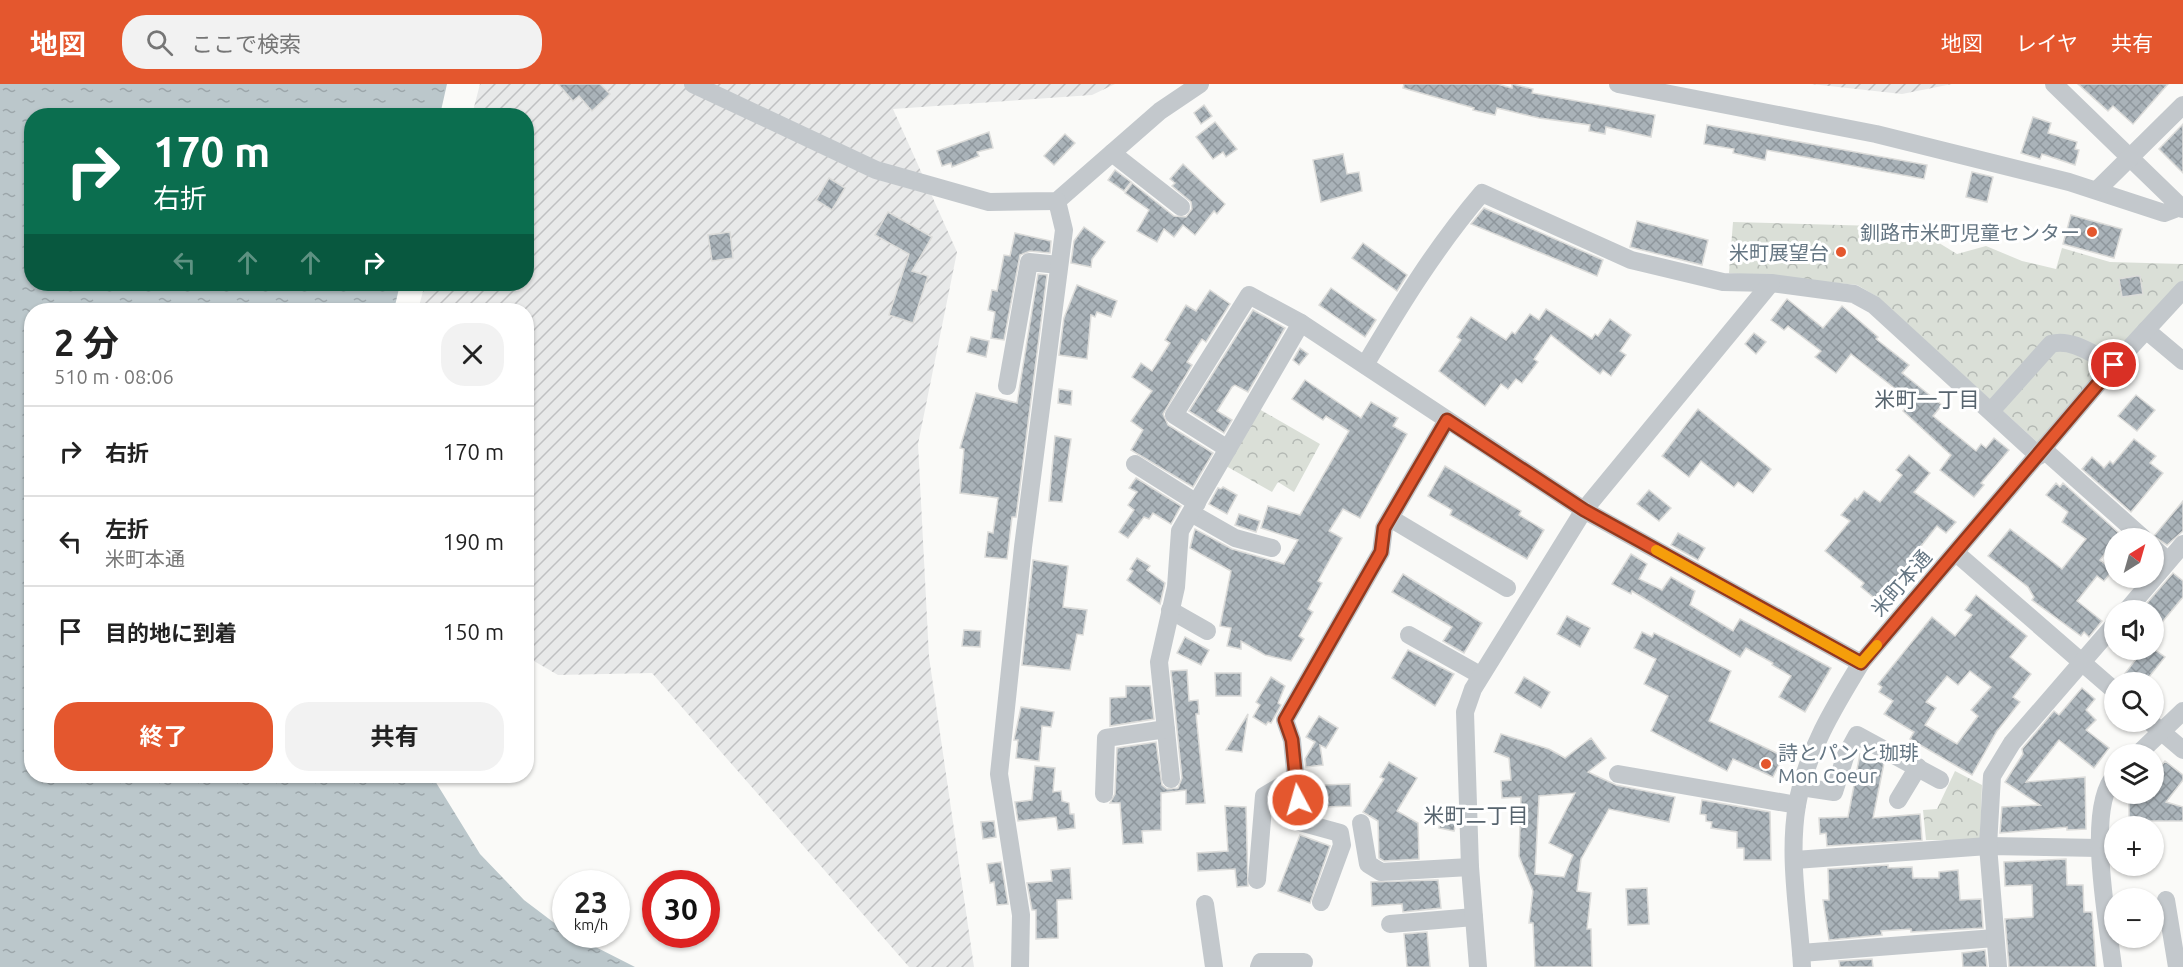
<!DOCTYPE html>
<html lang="ja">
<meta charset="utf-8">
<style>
:root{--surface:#fff;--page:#f2f2f2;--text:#222;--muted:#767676;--line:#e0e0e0;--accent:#e4572e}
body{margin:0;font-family:Ubuntu,"Noto Sans JP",sans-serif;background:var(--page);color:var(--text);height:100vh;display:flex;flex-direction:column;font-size:22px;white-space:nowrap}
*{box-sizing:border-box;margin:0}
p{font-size:20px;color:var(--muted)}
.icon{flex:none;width:33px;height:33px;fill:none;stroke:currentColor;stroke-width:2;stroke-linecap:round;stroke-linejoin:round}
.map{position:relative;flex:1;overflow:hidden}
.drawer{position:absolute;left:24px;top:219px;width:510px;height:480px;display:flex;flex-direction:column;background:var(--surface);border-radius:24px;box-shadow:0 2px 4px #0004}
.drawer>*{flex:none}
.top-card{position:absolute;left:24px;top:24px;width:510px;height:183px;border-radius:24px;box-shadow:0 2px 4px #0004;background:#0b6e4f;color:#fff;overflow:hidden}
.needle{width:39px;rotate:37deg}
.fabs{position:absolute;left:2104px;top:444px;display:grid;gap:12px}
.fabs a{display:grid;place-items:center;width:60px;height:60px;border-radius:50%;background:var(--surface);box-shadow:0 2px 4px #0004;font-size:30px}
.speed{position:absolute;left:552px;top:786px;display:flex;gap:12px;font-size:30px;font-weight:700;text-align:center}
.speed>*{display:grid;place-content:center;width:78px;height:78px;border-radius:50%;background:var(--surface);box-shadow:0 2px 4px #0004;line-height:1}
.speed small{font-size:15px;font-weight:400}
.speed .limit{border:9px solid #d22;background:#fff;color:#111}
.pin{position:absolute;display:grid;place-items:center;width:51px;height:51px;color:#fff;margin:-26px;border:3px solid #fff;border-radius:50%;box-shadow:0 2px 6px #0007}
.me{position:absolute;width:66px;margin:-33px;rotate:354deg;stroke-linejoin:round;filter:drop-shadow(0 0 4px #0008)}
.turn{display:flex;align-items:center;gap:21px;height:126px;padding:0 30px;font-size:27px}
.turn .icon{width:78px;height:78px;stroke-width:2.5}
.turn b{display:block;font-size:42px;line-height:51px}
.lanes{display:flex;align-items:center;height:57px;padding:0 30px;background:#0003;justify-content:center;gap:30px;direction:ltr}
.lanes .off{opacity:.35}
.round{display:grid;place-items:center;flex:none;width:63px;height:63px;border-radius:24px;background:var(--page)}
.overview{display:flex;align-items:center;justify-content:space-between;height:102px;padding:0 30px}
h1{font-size:36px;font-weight:700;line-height:45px}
.button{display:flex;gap:12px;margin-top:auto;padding:12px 30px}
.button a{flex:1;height:69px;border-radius:24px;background:var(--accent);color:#fff;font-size:24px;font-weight:700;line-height:69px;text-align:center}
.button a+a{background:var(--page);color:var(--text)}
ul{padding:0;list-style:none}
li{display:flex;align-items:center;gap:18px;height:90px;padding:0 30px;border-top:2px solid var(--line)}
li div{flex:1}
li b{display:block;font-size:22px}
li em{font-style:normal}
header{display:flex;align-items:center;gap:36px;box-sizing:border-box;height:84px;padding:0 30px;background:var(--accent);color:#fff}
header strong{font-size:28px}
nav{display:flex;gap:33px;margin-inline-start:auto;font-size:21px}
.search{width:420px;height:54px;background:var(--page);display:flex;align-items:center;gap:15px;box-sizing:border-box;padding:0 21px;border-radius:24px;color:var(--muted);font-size:22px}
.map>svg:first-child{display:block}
</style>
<header>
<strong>地図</strong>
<div class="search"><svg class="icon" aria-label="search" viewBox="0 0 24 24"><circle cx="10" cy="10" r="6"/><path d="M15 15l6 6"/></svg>ここで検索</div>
<nav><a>地図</a><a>レイヤ</a><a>共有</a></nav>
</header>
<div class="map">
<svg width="2183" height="883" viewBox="0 0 2183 883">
<defs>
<pattern id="industrial-furrows" width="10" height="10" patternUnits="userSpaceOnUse" patternTransform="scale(1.5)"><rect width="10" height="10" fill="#e8e9e9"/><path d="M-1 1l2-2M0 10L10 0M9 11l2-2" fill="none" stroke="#c0c1c2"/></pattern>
<pattern id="forest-crowns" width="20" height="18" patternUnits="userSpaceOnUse" patternTransform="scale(1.5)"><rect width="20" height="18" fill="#dadfd7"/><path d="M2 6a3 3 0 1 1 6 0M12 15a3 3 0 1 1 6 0" fill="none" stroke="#b4b9b4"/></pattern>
<pattern id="water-ripples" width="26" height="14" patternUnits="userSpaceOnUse" patternTransform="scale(1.5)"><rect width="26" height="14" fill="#bbc7cb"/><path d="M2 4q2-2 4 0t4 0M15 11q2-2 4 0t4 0" fill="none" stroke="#9ca6aa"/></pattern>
<pattern id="building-cross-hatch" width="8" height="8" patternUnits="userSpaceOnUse" patternTransform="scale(1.5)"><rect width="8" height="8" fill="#aab3b9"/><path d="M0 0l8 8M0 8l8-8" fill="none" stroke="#8e969c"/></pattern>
</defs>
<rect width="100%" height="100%" fill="#fafaf8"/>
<g fill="url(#industrial-furrows)">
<polygon points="480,0 1115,0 1092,11 893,25 957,168 918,360 929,573 974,883 909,883 652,589 558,591 527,573 526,226 418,226 425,200 526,200 526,32 472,31"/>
<polygon points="1811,0 1952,0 1902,10"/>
</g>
<g fill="url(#forest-crowns)">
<polygon points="1733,138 1913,143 1957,170 1986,162 2022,177 2056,185 2062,164 2110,178 2183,180 2183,197 2038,359 1876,212 1857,201 1729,189"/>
<polygon points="1259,325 1320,360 1294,408 1278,398 1272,408 1226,382"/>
<polygon points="1955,687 1982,701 1980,756 1926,756 1923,726 1937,725"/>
</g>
<polygon fill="url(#water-ripples)" points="0,0 447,0 440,31 32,32 32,200 400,200 394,226 32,226 32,692 432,692 480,770 524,816 565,847 566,850 572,851 635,883 0,883"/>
<g fill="url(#building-cross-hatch)" stroke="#dcdcda" stroke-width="1.5" fill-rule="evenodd">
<polygon points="558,0 600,0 610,10 592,27 579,12 573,17"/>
<polygon points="1404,0 1497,0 1512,4 1512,0 1533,5 1532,9 1655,31 1651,53 1606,43 1605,50 1589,47 1590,41 1539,34 1497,24 1495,31 1473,26 1474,24 1403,4"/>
<polygon points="2078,0 2168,0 2133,40 2113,22 2108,27"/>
<polygon points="1204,21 1212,32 1201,40 1194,29"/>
<polygon points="2033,33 2051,39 2048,49 2077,58 2075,65 2079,66 2075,81 2042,70 2040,75 2021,69"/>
<polygon points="1215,38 1237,65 1226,73 1223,68 1213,75 1196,53"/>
<polygon points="2183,40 2183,89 2159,65"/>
<polygon points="1707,41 1927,81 1924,95 1767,66 1765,76 1733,69 1734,65 1704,60"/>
<polygon points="989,48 993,64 977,68 979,72 952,83 951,79 942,82 937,67"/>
<polygon points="1065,50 1075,59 1054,81 1044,72"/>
<polygon points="1343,70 1347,90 1359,88 1362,107 1321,118 1313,76"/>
<polygon points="1183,80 1225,120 1217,130 1214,127 1195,151 1183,141 1174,153 1164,145 1157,158 1137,147 1149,126 1125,109 1132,99 1174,132 1186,133 1192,125 1191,118 1172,102 1175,99 1170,95"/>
<polygon points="1115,86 1131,98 1124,107 1108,96"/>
<polygon points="1972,88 1993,93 1987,118 1966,113"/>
<polygon points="829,94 845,104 832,126 816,116"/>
<polygon points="1484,124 1603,176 1597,192 1471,140"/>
<polygon points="888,128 932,153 912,187 928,192 913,239 889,231 909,170 875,151"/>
<polygon points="2071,131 2122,145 2114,174 2063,160"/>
<polygon points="1637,137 1708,156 1702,181 1630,163"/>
<polygon points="1084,143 1105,158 1092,175 1091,183 1071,179 1074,157"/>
<polygon points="730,148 733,174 712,177 708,151"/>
<polygon points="1015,149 1051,157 1050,169 1030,167 1020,171 1004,256 991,254 995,228 988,226 992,206 997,207 1004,171 1010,172"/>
<polygon points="1363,159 1407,191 1397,207 1352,174"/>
<polygon points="1038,190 1047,191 1016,433 1012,433 1007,475 985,473 988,448 993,449 998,414 960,409 964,365 960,364 976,309 1017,319"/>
<polygon points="2136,192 2140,192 2143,210 2122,213 2119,195"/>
<polygon points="1077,201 1117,217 1111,233 1097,228 1095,233 1091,231 1087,275 1059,271 1064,234"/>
<polygon points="1331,204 1376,236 1365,253 1319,221"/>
<polygon points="1210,206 1230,220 1206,258 1202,255 1187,278 1192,281 1163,330 1168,341 1213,369 1193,403 1131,366 1143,346 1131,337 1152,307 1132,293 1141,279 1152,287 1170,259 1165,256 1186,221 1196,227"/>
<polygon points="1787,215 1823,244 1842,222 1878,253 1876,255 1909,281 1902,289 1942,321 1933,332 1976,367 1981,360 1986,364 1994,354 2009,366 1981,399 1984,401 1974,413 1940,386 1951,371 1903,327 1911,317 1851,270 1836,289 1815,273 1821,267 1788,242 1784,246 1771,236"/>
<polygon points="1546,225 1592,255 1595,250 1598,252 1610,235 1631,251 1620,267 1626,271 1611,292 1603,286 1600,290 1551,251 1534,275 1538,278 1522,299 1516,295 1508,305 1501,300 1485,322 1439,287 1461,256 1457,253 1471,233 1506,256 1512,248 1515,250 1530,230 1539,236"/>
<polygon points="1253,226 1285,244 1248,308 1235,301 1232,303 1217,327 1232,336 1224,349 1189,327"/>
<polygon points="1754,249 1766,258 1756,270 1745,260"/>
<polygon points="971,253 989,257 986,273 967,268"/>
<polygon points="1300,264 1308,270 1299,281 1293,276"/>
<polygon points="1305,296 1361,334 1371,318 1398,334 1393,342 1407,350 1360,434 1343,425 1329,447 1342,454 1318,497 1322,499 1308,525 1313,528 1299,552 1304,555 1291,577 1265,571 1241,557 1241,565 1227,562 1231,544 1220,542 1231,487 1190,464 1195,445 1232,465 1284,480 1298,456 1261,444 1268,422 1300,431 1349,347 1326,332 1323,336 1292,315"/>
<polygon points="1059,305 1072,307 1071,321 1058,319"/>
<polygon points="2136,311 2155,326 2137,347 2118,332"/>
<polygon points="1698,325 1771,385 1753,409 1738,398 1734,403 1701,377 1689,393 1662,372"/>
<polygon points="1055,352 1071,355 1062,418 1049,417"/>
<polygon points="2134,355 2156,372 2150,379 2163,389 2131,428 2082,385 2092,373 2104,384 2110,377 2113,380"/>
<polygon points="1909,371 1930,389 1914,408 1956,438 1946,449 1937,442 1917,467 1923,473 1910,488 1906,484 1878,517 1861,503 1864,499 1825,467 1850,437 1841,431 1855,414 1857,416 1864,407 1880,418 1902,391 1896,386"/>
<polygon points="1445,382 1521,427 1519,431 1544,446 1527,475 1450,431 1452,426 1428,412"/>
<polygon points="1136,394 1181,422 1171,440 1153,429 1149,435 1144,433 1128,454 1119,448 1134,426 1128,421 1137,408 1129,404"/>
<polygon points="2056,399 2060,403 2063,399 2120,450 2100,476 2113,486 2104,497 2097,492 2077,517 2102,537 2089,553 2084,548 2081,552 2032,516 2034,513 2028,503 1988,472 2010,445 2062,485 2086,455 2062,438 2068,428 2046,411"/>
<polygon points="1223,403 1237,411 1227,430 1209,420 1218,404 1221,405"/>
<polygon points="1649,406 1671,424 1659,437 1637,420"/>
<polygon points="2183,417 2183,447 2167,461 2154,452"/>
<polygon points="1239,430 1260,437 1256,448 1235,441"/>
<polygon points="1678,449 1705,464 1698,476 1671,461"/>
<polygon points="1631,470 1647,480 1639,495 1662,506 1671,493 1695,507 1690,521 1733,547 1740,535 1831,584 1805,628 1779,613 1791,592 1772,581 1773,579 1746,564 1740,573 1632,507 1631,510 1612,500"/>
<polygon points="1137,474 1150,482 1147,486 1165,499 1160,520 1127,496 1133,487 1130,485"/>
<polygon points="1033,476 1068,482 1063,523 1087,526 1083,551 1077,550 1070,586 1022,581"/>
<polygon points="2173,489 2183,497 2183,513 2154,548 2154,526 2141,526"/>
<polygon points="1403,490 1482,539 1464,569 1443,557 1452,543 1392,508"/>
<polygon points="2122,494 2140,494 2133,502"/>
<path d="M1976,511L2027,552L2010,573L2031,590L2013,613L2020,618L1997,647L1972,691L1910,655L1914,648L1884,630L1893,617L1879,608L1882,603L1878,600L1932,533L1955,552L1972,531L1965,526ZM1970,587L1991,603L1971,626L1978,632L1957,660L1925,641L1936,624L1926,618L1947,592L1958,601Z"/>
<polygon points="1567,532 1590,544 1580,563 1557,550"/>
<polygon points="964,546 981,547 980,563 962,562"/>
<polygon points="1642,548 1652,553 1654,549 1731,587 1709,637 1783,672 1773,693 1733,675 1727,687 1651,647 1668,612 1644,600 1656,575 1634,564"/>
<polygon points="1185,553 1209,566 1201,581 1177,569"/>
<polygon points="1408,566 1454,590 1435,622 1392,594"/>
<polygon points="2143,566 2155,566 2165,573 2145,598 2132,598 2123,592"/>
<polygon points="1187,586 1189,617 1198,616 1199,630 1196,630 1205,719 1186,720 1186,706 1161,709 1161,746 1142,747 1143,759 1123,760 1120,719 1110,719 1115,710 1117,664 1156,658 1162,701 1167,705 1178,704 1182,694 1171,587"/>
<polygon points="1215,589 1241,589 1241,612 1216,612"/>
<polygon points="1271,593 1285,602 1278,619 1281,621 1271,639 1268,638 1266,641 1253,633 1260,621 1256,618"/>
<polygon points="1524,593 1550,608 1541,624 1515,609"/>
<polygon points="1126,602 1150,602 1154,635 1110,642 1110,614 1126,613"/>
<polygon points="2082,604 2095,615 2086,626 2096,636 2086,646 2109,664 2094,684 2059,656 2026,698 2085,693 2086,745 2067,746 2067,743 2000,749 2002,723 2040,721 2005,698 2023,670 2022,665 2054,627 2059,631"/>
<polygon points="1021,623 1054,628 1051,643 1042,642 1039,677 1016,674 1018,656 1014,656"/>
<polygon points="1248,630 1242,668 1226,666"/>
<polygon points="1319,632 1338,644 1326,664 1320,661 1323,681 1306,683 1305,675 1315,658 1306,653"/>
<path d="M1501,650L1549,665L1565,674L1591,654L1606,674L1588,688L1616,701L1675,713L1669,738L1609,725L1581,775L1577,807L1591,809L1587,845H1591L1592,883H1535L1533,839H1529L1533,807L1519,772L1521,713L1502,714L1501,697L1511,696L1509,674L1494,668ZM1575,709L1549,759L1573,771L1564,793L1535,790L1539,712Z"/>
<polygon points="1860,670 1884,679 1873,734 1920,730 1922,756 1827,762 1826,749 1820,750 1819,734 1848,733"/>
<polygon points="2165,677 2183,691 2183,696 2166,718 2183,723 2183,737 2129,737 2129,711 2154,712 2154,691"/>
<polygon points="1389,678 1417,694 1397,727 1418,739 1419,775 1384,777 1379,774 1378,737 1363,728 1384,695 1380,693"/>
<polygon points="1035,682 1055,684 1053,708 1061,707 1062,717 1069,719 1070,730 1074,730 1075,744 1058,746 1056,733 1018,737 1015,718 1032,716"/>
<polygon points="1350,700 1351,722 1325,723 1324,701"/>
<polygon points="1702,716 1770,728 1771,776 1744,776 1744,764 1737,764 1737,748 1711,744 1712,738 1706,737 1706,731 1700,730"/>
<polygon points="1225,722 1246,723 1248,802 1237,803 1235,785 1198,787 1197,769 1228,767"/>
<polygon points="1442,730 1457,734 1454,747 1439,744"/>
<polygon points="994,737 996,753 983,755 981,738"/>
<polygon points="1300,751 1330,762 1310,819 1278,807"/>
<polygon points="2066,775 2067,801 2083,801 2084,828 2092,828 2096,883 2009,883 2005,835 2033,833 2032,801 2005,802 2004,778"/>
<polygon points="1001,778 1008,820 997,821 994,798 990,799 987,780"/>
<polygon points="1888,781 1888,784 1912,783 1913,794 1939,794 1939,788 1958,786 1960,816 1981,815 1983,844 1911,848 1911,845 1881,847 1882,851 1829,856 1823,816 1829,816 1828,785"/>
<polygon points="1070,784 1072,815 1057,816 1058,854 1036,855 1036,826 1032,826 1027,799 1052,797 1051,786"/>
<polygon points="1438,796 1441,824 1403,828 1402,820 1372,822 1371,798"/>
<polygon points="1647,804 1649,840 1628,841 1626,805"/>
<polygon points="1427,848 1430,883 1407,883 1404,850"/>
<polygon points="1985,866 1987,883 1963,883 1962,869"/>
<polygon points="1872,875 1873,883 1840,883 1839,877"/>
</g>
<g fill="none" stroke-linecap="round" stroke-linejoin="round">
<g stroke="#c3c8cc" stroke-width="18">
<polyline points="693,0 876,86 989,118 1057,117 1160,27 1200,0"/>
<polyline points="1618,0 1876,50 2069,98 2164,129 2180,123"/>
<polyline points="2054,0 2183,125"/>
<polyline points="1112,69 1181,123"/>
<polyline points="2097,106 2183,21"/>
<polyline points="2146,246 2183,277"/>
<path d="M1365,281C1401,220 1436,163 1482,109L1631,176L1723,198L1771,199L1854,210L1874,221L2039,372"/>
<polyline points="1007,302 1029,178 1059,181"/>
<path d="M1991,327L2051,260C2073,254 2095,272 2114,281"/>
<polyline points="1228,365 1174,331 1249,211 1301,239 1584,426 1861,579"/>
<polyline points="2044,366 2143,454"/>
<polyline points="1135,380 1197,419"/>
<polyline points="1191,429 1235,454 1272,464"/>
<polyline points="1390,434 1507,504"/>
<polyline points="2154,464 2168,477"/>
<polyline points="1956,469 2115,607"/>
<polyline points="1170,526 1207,547"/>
<polyline points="2127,526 2183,460"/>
<polyline points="1409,551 1480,591"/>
<polyline points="2150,638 2183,666"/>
<polyline points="2138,670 2183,627"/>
<polyline points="1618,690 1797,721"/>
<polyline points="1171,695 1159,578 1176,503 1180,447 1301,239"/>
<polyline points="1801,703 1834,708 1845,673 1857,651 1940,696"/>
<polyline points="1104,710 1106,654 1166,645"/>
<polyline points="1898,716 1918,683"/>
<polyline points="1361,739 1368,780 1381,788 1470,783"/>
<polyline points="1795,776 1988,762 2099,764"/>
<polyline points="1257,796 1264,712 1296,693"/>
<polyline points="2166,816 2177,883"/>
<polyline points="1321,818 1342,761 1340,749 1300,738 1292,656 1285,636 1381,468 1384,444 1447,336"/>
<polyline points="1205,820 1214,883"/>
<polyline points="1390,840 1474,833"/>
<polyline points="1801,869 1995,854"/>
<polyline points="1020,883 1021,831 999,690 1023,463 1064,146 1057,117"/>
<polyline points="1259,883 1261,878 1304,878"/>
<polyline points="1478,883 1470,783 1465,628 1473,605 1584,426 1771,199"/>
<path d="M1802,883C1799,830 1788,774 1797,721C1806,669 1834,623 1861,579L2114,281L2183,206"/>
<polyline points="1998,883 1988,762 1992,692 2012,659 2115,540"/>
<path d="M2113,883C2108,840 2085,723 2115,692"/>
</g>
</g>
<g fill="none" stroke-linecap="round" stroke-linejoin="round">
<g stroke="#94391e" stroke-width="15">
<polyline id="route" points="1298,716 1292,656 1285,636 1381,468 1384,444 1447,336 1584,426 1861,579 2114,281"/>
</g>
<use href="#route" stroke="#e4572e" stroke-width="10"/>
<polyline stroke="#f59e0b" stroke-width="10" points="1656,466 1861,579 1877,561"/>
</g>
<g fill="#e4572e" stroke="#fff" stroke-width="2">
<circle cx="2092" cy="148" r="6"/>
<circle cx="1841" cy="168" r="6"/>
<circle cx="1766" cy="680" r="6"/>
</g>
<g text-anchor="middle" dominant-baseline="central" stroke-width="6" stroke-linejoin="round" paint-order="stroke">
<g font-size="20" fill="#657683" stroke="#fff" text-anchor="end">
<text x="2080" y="148">釧路市米町児童センター</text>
<text x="1829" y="168">米町展望台</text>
<text x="1778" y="668" text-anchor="start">詩とパンと珈琲<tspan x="1778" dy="23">Mon Coeur</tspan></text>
</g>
<g font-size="20" fill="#657683" stroke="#fff">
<text transform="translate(1901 499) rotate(-49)">米町本通</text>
</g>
<g font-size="21" fill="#57646e" stroke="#fff">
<text x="1927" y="315">米町一丁目</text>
<text x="1476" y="731">米町二丁目</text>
</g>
</g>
</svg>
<div class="fabs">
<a><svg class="needle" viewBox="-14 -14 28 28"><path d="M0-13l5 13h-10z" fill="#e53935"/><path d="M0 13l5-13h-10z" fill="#767676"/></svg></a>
<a><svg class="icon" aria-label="sound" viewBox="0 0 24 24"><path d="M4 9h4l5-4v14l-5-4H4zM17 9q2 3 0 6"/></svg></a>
<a><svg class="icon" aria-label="search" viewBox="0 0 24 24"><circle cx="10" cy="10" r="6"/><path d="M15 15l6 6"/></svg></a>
<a><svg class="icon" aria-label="layers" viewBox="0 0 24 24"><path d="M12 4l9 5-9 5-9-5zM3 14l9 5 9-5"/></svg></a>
<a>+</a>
<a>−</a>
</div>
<div class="speed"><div>23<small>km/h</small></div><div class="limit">30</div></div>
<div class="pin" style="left:2114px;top:281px;background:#d93025"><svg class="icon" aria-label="arrive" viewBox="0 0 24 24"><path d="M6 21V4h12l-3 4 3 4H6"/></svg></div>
<svg class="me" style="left:1298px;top:716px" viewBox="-20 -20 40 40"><circle r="17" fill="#e4572e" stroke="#fff" stroke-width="3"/><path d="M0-11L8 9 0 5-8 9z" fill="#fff"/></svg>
<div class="top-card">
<div class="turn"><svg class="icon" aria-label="right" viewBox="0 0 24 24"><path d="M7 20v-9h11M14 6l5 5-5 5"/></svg><div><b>170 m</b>右折</div></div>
<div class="lanes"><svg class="icon off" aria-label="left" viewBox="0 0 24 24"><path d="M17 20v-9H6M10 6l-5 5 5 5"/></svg><svg class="icon off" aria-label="ahead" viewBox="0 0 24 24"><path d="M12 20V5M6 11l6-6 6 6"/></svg><svg class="icon off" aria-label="ahead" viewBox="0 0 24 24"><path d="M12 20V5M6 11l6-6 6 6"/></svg><svg class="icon" aria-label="right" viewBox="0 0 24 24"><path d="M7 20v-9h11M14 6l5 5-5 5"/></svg></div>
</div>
<section class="drawer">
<div class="overview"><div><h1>2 分</h1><p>510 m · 08:06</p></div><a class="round"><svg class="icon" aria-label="close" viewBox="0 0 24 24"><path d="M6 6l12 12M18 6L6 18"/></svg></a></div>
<ul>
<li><svg class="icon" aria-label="right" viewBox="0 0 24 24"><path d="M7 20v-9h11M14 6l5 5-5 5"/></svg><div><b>右折</b></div><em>170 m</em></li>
<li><svg class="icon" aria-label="left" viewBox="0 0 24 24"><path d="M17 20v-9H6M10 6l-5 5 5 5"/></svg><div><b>左折</b><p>米町本通</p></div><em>190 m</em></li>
<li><svg class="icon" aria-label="arrive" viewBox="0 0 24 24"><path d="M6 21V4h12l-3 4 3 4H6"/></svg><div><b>目的地に到着</b></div><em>150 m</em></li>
</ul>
<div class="button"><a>終了</a><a>共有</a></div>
</section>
</div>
